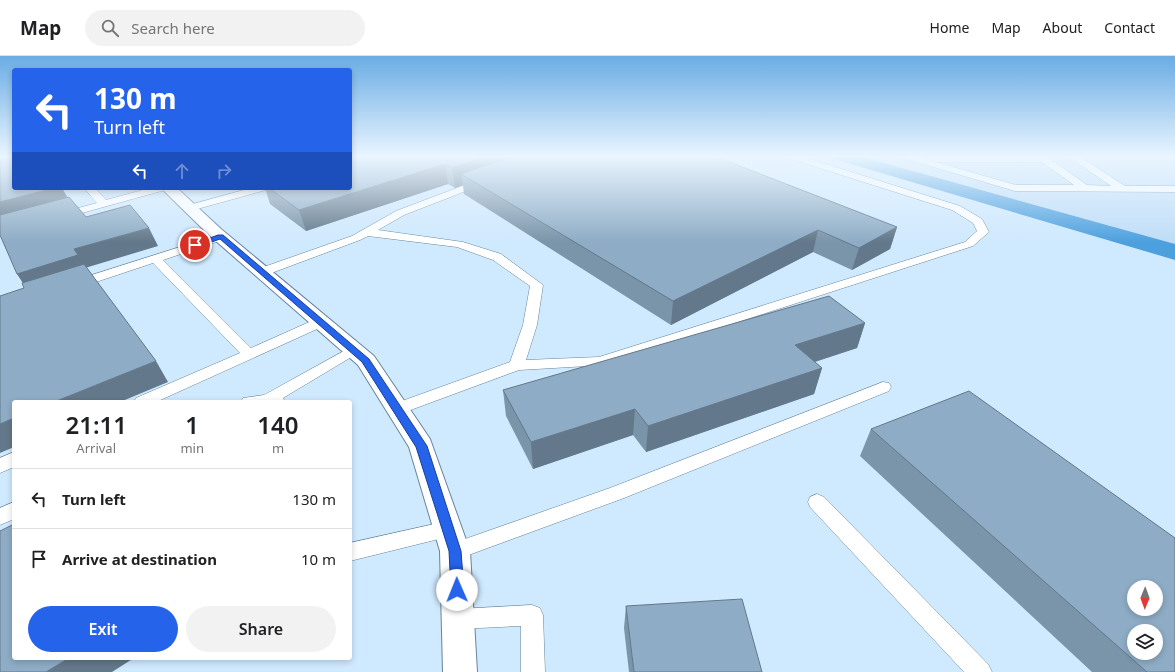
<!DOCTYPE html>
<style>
:root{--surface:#fff;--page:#f2f2f2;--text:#202124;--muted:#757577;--line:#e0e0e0;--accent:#2563eb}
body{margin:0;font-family:"Noto Sans",sans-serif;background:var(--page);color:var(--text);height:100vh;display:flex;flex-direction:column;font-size:15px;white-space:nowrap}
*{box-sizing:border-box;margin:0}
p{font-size:13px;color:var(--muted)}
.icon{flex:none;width:22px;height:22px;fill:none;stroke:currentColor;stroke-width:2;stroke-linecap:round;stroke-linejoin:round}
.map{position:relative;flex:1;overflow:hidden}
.sheet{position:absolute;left:12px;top:344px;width:340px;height:260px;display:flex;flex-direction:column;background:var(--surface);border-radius:4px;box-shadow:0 2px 6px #0003}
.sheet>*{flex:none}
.top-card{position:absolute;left:12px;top:12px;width:340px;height:122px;border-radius:4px;box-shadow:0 2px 6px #0003;background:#2563eb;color:#fff;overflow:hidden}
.needle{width:26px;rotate:181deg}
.controls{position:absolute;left:1127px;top:524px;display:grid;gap:8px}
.controls a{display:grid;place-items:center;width:36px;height:36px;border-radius:50%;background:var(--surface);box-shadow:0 2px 6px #0003;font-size:20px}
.pin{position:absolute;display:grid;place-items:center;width:34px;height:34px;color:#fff;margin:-17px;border:2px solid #fff;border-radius:50%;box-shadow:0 1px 4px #0007}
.me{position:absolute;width:44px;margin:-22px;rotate:359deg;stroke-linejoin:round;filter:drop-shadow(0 0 3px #0008)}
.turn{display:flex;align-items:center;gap:14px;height:84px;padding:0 16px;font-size:18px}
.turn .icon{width:52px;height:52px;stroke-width:2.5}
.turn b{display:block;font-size:28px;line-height:34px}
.lanes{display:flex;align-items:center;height:38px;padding:0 16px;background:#0003;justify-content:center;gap:20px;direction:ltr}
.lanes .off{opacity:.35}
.eta{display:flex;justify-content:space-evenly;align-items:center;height:68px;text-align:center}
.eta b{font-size:24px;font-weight:600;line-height:28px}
.cta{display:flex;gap:8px;margin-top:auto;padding:8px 16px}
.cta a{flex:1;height:46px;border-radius:24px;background:var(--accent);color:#fff;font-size:16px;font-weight:600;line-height:46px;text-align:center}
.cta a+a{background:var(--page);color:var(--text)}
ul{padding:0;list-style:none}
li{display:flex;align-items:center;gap:12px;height:60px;padding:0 16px;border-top:1px solid var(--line)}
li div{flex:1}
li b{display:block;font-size:15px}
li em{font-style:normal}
header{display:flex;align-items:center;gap:24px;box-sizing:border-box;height:56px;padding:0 20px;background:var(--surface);border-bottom:1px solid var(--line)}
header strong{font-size:19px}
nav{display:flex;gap:22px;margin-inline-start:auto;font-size:14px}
.search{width:280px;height:36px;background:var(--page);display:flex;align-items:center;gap:10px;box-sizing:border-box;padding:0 14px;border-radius:22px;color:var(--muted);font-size:15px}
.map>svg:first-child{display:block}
</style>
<header>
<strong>Map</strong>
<div class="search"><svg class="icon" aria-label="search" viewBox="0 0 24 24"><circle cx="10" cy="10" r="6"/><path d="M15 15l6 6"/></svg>Search here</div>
<nav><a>Home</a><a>Map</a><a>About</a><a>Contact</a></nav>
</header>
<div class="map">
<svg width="1175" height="616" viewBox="0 0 1175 616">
<rect width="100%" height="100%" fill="#cfe9fe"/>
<polygon fill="#bfddf7" points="859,100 1175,100 1175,188 996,138"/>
<polygon fill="#4da0de" points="824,100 859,100 1175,188 1175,204"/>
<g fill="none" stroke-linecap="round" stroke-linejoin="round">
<g stroke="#67849c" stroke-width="1">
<g id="service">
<polygon points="787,100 800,100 960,150 982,163 989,176 973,190 605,309 519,314 397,359 391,357 389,353 391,349 510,306 523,269 530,230 493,204 457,191 368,180 360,184 266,219 262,220 256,216 258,213 352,180 396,155 478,124 484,124 486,126 484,128 404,159 378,174 463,186 501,198 543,229 537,269 526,304 599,301 965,186 977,175 973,167 952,154 788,102"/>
<path d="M901,100H915L928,103L932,100H1046L1087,129L1111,130L1068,100H1079L1125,130H1175V136L1015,135L903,102ZM935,106H1042L1074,129H1016Z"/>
<polygon points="84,132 95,132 106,144 150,132 166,132 165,134 60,163 56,162 55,160 56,158 97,147"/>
<polygon points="251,132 267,132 266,134 190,155 185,152 186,150"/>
<polygon points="221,178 227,181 225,183 163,204 251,292 316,263 326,263 328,266 326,269 156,346 134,346 136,342 240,297 153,207 81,231 73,231 71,228 73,225"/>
<polygon points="353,290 358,291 360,294 358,297 283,342 285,346 241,346 243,342 264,339"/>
<polygon points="883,326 889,327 891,331 889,335 624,442 455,504 448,501 445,495 448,489 610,432"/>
<polygon points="14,396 14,411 0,417 0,402"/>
<polygon points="817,438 824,441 988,608 992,616 964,616 810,451 808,446 810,441"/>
<polygon points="14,446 14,463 0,469 0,452"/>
<polygon points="448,465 455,467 458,473 455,479 350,505 350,487"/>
<polygon points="532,549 540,552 543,559 545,616 521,616 521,570 458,573 450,570 447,563 450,556 458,553"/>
</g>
</g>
<g stroke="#67849c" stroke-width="2">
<polygon id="minor" points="161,132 177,132 221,173 374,300 430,383 470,495 477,616 443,616 440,495 409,391 358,309 209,179"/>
</g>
<use href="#service" fill="#fff" fill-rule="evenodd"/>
<use href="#minor" fill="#fff" fill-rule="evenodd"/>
</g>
<g fill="#7a94a9">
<polygon points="714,100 897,171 890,193 852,214 813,196 671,269 464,138 463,129 455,132 448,128 306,175 270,148 265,132 350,132 350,103"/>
<polygon points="865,267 857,292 815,306 822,312 814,338 646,396 633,379 533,413 506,360 503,334"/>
<polygon points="871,373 1175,616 1092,616 860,400"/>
<polygon points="626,550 762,616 629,616 624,572"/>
</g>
<g fill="#63788a">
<polygon points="488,100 542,100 461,118 463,129 455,132 452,112"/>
<polygon points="445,108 448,128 306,175 299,154"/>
<polygon points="54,132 62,132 73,151 0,171 0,146"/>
<polygon points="897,171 890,193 852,214 859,192"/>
<polygon points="149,172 158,190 85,212 30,238 17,218 74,193"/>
<polygon points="818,174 813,196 671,269 673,245"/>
<polygon points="865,267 857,292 789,314 795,289"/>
<polygon points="156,305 168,326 120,346 54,346"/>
<polygon points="822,312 814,338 646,396 648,370"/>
<polygon points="635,353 633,379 533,413 531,386"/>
<polygon points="14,362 14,391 0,397 0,368"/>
<polygon points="69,602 134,602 112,616 46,616"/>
</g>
<g fill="#8eacc5" stroke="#63788a" fill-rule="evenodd">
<polygon points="0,100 14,100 14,132 54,132 0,146"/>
<polygon points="361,100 488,100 452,112 445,108 299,154 269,132 350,132 350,103"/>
<polygon points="512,100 714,100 897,171 859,192 818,174 673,245 461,118"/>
<polygon points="69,141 86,161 130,149 149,172 74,193 78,199 17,218 0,179 0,159"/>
<polygon points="84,208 156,305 54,346 14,346 14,362 0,368 0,240 24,232 22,227"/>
<polygon points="829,240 865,267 795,289 822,312 648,370 635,353 531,386 503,334"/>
<path d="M969,335L1175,482V616H1147L871,373ZM1134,531H1156V553H1134ZM1134,575H1156V597H1134Z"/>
<polygon points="14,468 14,602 69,602 46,616 0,616 0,475"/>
<polygon points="742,543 762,616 634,616 626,550"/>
</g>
<linearGradient id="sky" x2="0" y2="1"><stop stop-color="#6aace4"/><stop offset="0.54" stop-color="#e9f5ff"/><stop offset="1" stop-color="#e9f5ff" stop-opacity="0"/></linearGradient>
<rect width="1175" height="186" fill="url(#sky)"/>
<polygon fill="#2563eb" stroke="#184099" points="218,179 223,179 369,303 427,390 461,495 464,534 462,538 457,540 452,538 451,534 449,495 416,391 362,306 220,183 195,192 191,189"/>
</svg>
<div class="controls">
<a><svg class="needle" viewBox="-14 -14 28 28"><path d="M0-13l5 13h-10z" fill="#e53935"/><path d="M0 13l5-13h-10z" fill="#757577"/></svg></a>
<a><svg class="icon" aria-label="layers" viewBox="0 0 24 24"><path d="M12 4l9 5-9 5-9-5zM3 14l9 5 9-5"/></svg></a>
</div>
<div class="pin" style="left:195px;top:189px;background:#d93025"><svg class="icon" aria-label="arrive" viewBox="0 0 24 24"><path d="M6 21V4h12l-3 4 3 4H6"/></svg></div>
<svg class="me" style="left:457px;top:534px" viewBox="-20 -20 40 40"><circle r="19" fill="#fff"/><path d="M0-13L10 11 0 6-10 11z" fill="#2563eb"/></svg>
<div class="top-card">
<div class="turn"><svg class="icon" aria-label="left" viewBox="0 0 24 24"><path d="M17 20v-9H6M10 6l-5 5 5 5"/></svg><div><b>130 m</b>Turn left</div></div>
<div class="lanes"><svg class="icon" aria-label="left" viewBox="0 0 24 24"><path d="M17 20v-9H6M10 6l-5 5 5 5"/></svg><svg class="icon off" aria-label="ahead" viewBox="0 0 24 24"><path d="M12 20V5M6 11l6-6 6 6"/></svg><svg class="icon off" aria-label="right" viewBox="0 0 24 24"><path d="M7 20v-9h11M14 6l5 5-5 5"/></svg></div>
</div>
<section class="sheet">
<div class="eta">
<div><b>21:11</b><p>Arrival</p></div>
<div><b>1</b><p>min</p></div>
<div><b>140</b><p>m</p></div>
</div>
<ul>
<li><svg class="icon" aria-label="left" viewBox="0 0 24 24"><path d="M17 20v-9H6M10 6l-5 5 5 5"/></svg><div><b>Turn left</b></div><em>130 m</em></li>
<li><svg class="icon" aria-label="arrive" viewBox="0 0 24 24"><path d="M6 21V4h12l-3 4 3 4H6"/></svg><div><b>Arrive at destination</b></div><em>10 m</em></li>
</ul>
<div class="cta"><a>Exit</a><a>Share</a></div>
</section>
</div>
